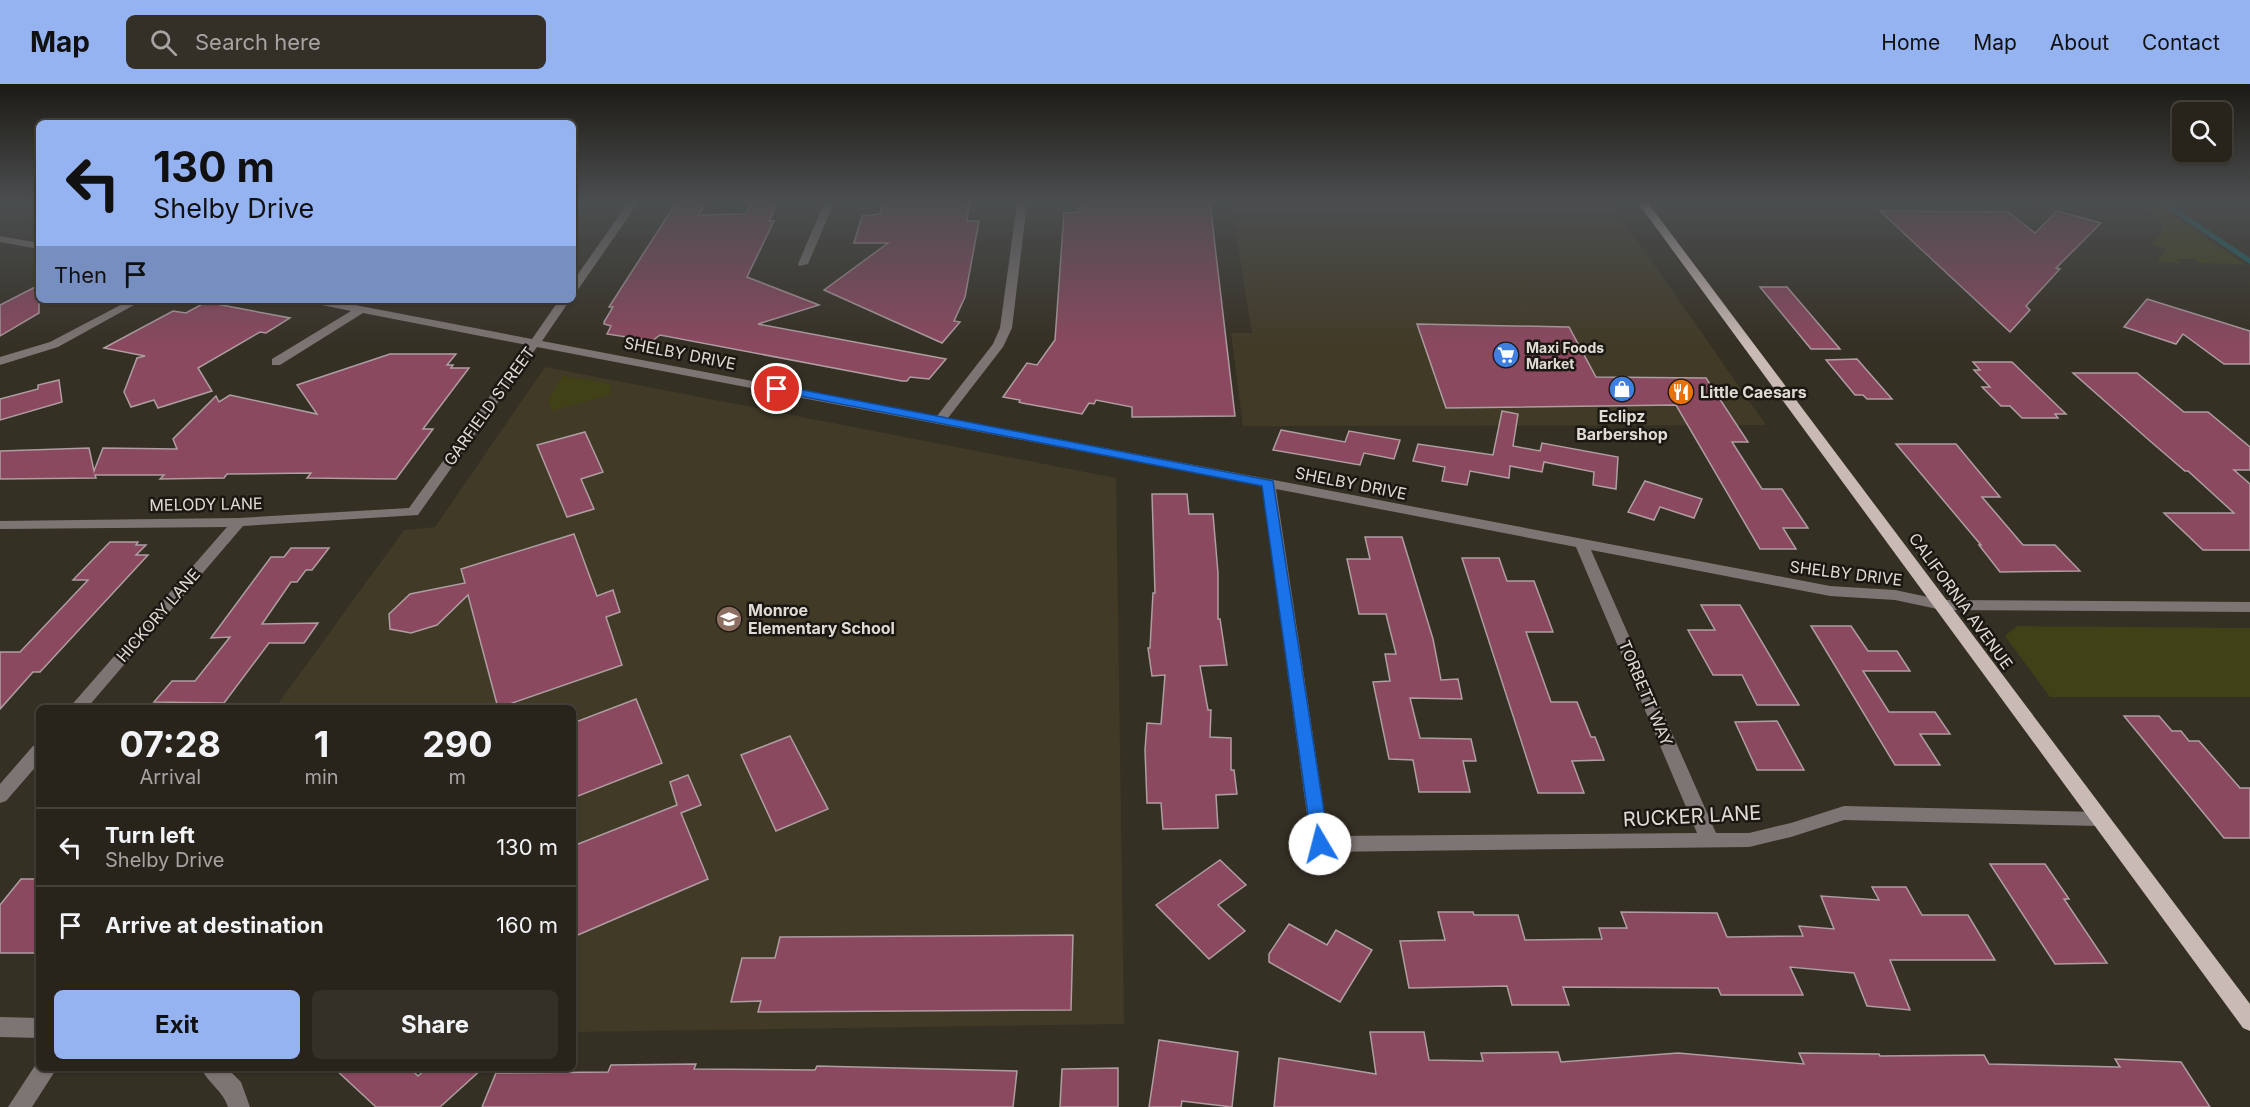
<!DOCTYPE html>
<style>
:root{--surface:#28241b;--page:#343028;--text:#f1f3f6;--muted:#a5a4a3;--line:#44413a;--accent:#95b2f1}
body{margin:0;font-family:Inter,sans-serif;background:var(--page);color:var(--text);height:100vh;display:flex;flex-direction:column;font-size:22px;white-space:nowrap}
*{box-sizing:border-box;margin:0}
p{font-size:20px;color:var(--muted)}
.icon{flex:none;width:33px;height:33px;fill:none;stroke:currentColor;stroke-width:2;stroke-linecap:round;stroke-linejoin:round}
.map{position:relative;flex:1;overflow:hidden}
.sheet{position:absolute;left:36px;top:621px;width:540px;height:366px;display:flex;flex-direction:column;background:var(--surface);border-radius:9px;box-shadow:0 2px 4px #0004,0 0 0 2px var(--line)}
.sheet>*{flex:none}
.banner{position:absolute;left:36px;top:36px;width:540px;height:183px;border-radius:9px;box-shadow:0 2px 4px #0004,0 0 0 2px var(--line);background:#95b2f1;color:#111;overflow:hidden}
.fabs{position:absolute;left:2172px;top:18px;display:grid;gap:12px}
.fabs a{display:grid;place-items:center;width:60px;height:60px;border-radius:9px;background:var(--surface);box-shadow:0 2px 4px #0004,0 0 0 2px var(--line);font-size:30px}
.pin{position:absolute;display:grid;place-items:center;width:51px;height:51px;color:#fff;margin:-26px;border:3px solid #fff;border-radius:50%;box-shadow:0 2px 6px #0007}
.me{position:absolute;width:66px;margin:-33px;rotate:352deg;stroke-linejoin:round;filter:drop-shadow(0 0 4px #0008)}
.turn{display:flex;align-items:center;gap:21px;height:126px;padding:0 18px;font-size:27px}
.turn .icon{width:78px;height:78px;stroke-width:2.5}
.turn b{display:block;font-size:42px;line-height:51px}
.then{display:flex;align-items:center;height:57px;padding:0 18px;background:#0003;gap:12px;font-size:22px}
.eta{display:flex;justify-content:space-evenly;align-items:center;height:102px;text-align:center}
.eta b{font-size:36px;font-weight:700;line-height:42px}
.cta{display:flex;gap:12px;margin-top:auto;padding:12px 18px}
.cta a{flex:1;height:69px;border-radius:9px;background:var(--accent);color:#111;font-size:24px;font-weight:700;line-height:69px;text-align:center}
.cta a+a{background:var(--page);color:var(--text)}
ul{padding:0;list-style:none}
li{display:flex;align-items:center;gap:18px;height:78px;padding:0 18px;border-top:2px solid var(--line)}
li div{flex:1}
li b{display:block;font-size:22px}
li em{font-style:normal}
header{display:flex;align-items:center;gap:36px;box-sizing:border-box;height:84px;padding:0 30px;background:var(--accent);color:#111}
header strong{font-size:28px}
nav{display:flex;gap:33px;margin-inline-start:auto;font-size:21px}
.search{width:420px;height:54px;background:var(--page);display:flex;align-items:center;gap:15px;box-sizing:border-box;padding:0 21px;border-radius:9px;color:var(--muted);font-size:22px}
.map>svg:first-child{display:block}
</style>
<header>
<strong>Map</strong>
<div class="search"><svg class="icon" aria-label="search" viewBox="0 0 24 24"><circle cx="10" cy="10" r="6"/><path d="M15 15l6 6"/></svg>Search here</div>
<nav><a>Home</a><a>Map</a><a>About</a><a>Contact</a></nav>
</header>
<div class="map">
<svg width="2250" height="1023" viewBox="0 0 2250 1023">
<rect width="100%" height="100%" fill="#353024"/>
<g fill="#413a27">
<polygon points="1231,119 1611,119 1766,341 1243,342 1231,249 1252,249"/>
<polygon points="545,283 1116,394 1124,940 573,948 573,624 275,624 404,446 435,443"/>
</g>
<g fill="#404116">
<polygon points="2138,119 2155,119 2246,181 2200,179 2194,175 2176,175 2180,179 2157,178 2167,165 2152,160 2162,150 2162,138"/>
<polygon points="563,292 610,300 611,310 552,327 548,316"/>
<polygon points="2017,542 2250,544 2250,613 2050,613 2005,552"/>
</g>
<g fill="none" stroke-linecap="round" stroke-linejoin="round">
<polyline stroke="#15686b" stroke-width="5" points="2164,119 2250,177"/>
</g>
<g fill="#8b4960" stroke="#ae9da1" stroke-width="1.5">
<polygon points="676,119 706,119 698,131 746,130 752,119 777,119 769,137 774,137 747,193 819,221 758,240 946,275 929,295 910,293 907,297 902,297 660,251 652,257 607,250 611,242 604,240 604,238 613,223 609,223"/>
<polygon points="889,119 969,119 967,137 979,137 965,213 954,237 960,238 942,259 824,206 888,159 854,159 862,132 880,130 883,120"/>
<polygon points="1080,119 1210,119 1235,332 1132,333 1132,323 1096,316 1094,320 1089,319 1082,330 1022,319 1019,318 1020,316 1003,313 1027,279 1037,281 1055,256 1064,129 1080,128"/>
<polygon points="1880,127 2008,128 2035,149 2057,127 2101,139 2056,184 2060,185 2026,222 2030,226 2010,248"/>
<polygon points="39,201 39,229 0,252 0,221"/>
<polygon points="1760,203 1787,203 1840,265 1811,265"/>
<polygon points="2147,215 2250,247 2250,280 2224,280 2183,250 2176,260 2124,243"/>
<polygon points="206,218 290,234 266,249 260,248 198,284 212,307 158,324 154,316 131,323 124,308 137,274 145,272 104,264 173,227 186,229"/>
<polygon points="1417,240 1569,243 1596,293 1706,294 1748,358 1732,358 1762,405 1782,405 1808,444 1783,444 1796,465 1760,465 1676,321 1446,324"/>
<polygon points="390,270 456,270 447,281 453,281 451,284 469,284 423,345 433,345 396,395 307,394 311,389 227,390 224,394 160,395 164,391 95,391 96,394 0,395 0,367 89,364 94,387 103,364 177,365 173,355 216,312 219,318 230,311 317,330 297,301"/>
<polygon points="1857,275 1892,315 1867,315 1863,311 1855,311 1826,276"/>
<polygon points="1973,278 2012,278 2066,330 2055,330 2058,334 2022,334 2010,322 2001,322 1982,303 1990,303 1974,286 1980,286"/>
<polygon points="2073,289 2137,289 2184,328 2208,328 2250,363 2250,386 2234,386 2250,400 2250,466 2203,466 2164,429 2234,429 2188,387 2185,387 2150,357"/>
<polygon points="59,296 62,318 0,336 0,315 38,305 38,301"/>
<polygon points="1502,327 1518,330 1513,362 1540,367 1542,359 1618,373 1616,405 1593,401 1594,388 1544,378 1542,388 1510,382 1509,394 1470,387 1467,401 1442,397 1445,383 1413,377 1418,360 1493,371"/>
<polygon points="1281,346 1345,358 1349,347 1400,356 1394,375 1364,369 1360,381 1273,366"/>
<polygon points="585,348 603,388 581,395 594,425 567,433 537,361"/>
<polygon points="1896,360 1956,360 2000,413 1982,413 2023,461 2055,461 2080,487 2000,488 1979,461 1981,461"/>
<polygon points="1645,397 1702,415 1694,434 1660,423 1654,436 1628,428"/>
<polygon points="1152,410 1187,410 1189,430 1213,430 1218,489 1218,535 1220,535 1227,581 1200,582 1208,626 1211,626 1210,653 1231,654 1231,686 1234,686 1237,710 1216,711 1218,744 1163,745 1161,719 1147,719 1145,666 1147,639 1161,640 1165,591 1152,592 1148,564 1150,564 1153,509 1155,509"/>
<polygon points="574,450 597,512 613,506 620,528 606,533 622,581 498,624 468,511 437,541 411,549 390,545 389,530 410,510 465,499 461,485"/>
<polygon points="1365,453 1402,453 1433,555 1441,596 1458,595 1462,615 1410,614 1420,654 1471,655 1476,677 1463,677 1470,708 1419,708 1413,676 1389,675 1373,598 1390,597 1385,570 1396,570 1386,530 1359,530 1347,475 1370,475"/>
<polygon points="110,458 138,458 136,461 146,461 136,471 148,471 40,588 33,588 0,625 0,568 20,568 88,496 73,496"/>
<polygon points="291,464 329,464 312,486 306,486 297,498 291,498 262,540 318,539 304,559 269,559 224,619 154,618 172,597 195,597 230,553 211,554 271,473 284,473"/>
<polygon points="1462,474 1499,474 1507,497 1534,497 1553,548 1526,548 1551,618 1577,618 1591,653 1595,653 1604,676 1572,677 1584,709 1538,709"/>
<polygon points="1701,521 1740,521 1799,621 1757,621 1742,591 1713,591 1688,546 1715,546"/>
<polygon points="1811,542 1851,542 1868,567 1897,567 1910,587 1863,587 1889,628 1935,628 1950,650 1920,650 1940,681 1895,681"/>
<polygon points="636,615 662,679 573,714 573,639"/>
<polygon points="2124,632 2159,632 2172,647 2181,647 2189,657 2199,657 2240,704 2250,704 2250,754 2224,754"/>
<polygon points="1777,637 1804,686 1757,686 1735,638"/>
<polygon points="790,652 828,725 776,747 741,671"/>
<polygon points="688,691 701,721 681,729 708,795 573,853 573,762 677,721 670,698"/>
<polygon points="1220,776 1246,801 1218,821 1245,847 1209,875 1156,821"/>
<polygon points="1990,780 2045,780 2069,815 2064,815 2107,879 2055,880"/>
<polygon points="21,795 39,795 39,869 0,869 0,821"/>
<polygon points="1872,803 1906,803 1922,831 1968,831 1995,876 1890,876 1910,926 1867,922 1854,889 1790,883 1803,911 1721,911 1718,904 1563,903 1569,921 1512,921 1507,902 1409,904 1400,857 1445,856 1438,828 1473,828 1474,831 1518,831 1525,856 1602,855 1599,844 1627,844 1621,828 1717,829 1727,853 1803,852 1799,842 1834,845 1821,812 1879,816"/>
<polygon points="1289,840 1327,861 1336,846 1372,866 1340,918 1269,878 1269,870"/>
<polygon points="1073,851 1071,926 758,928 761,917 731,918 742,874 775,874 780,853"/>
<polygon points="1370,948 1424,948 1429,976 1483,977 1481,969 1558,968 1561,978 1678,969 1804,980 1799,969 1879,970 1880,972 1984,971 1989,980 2120,983 2115,975 2181,978 2210,1023 1274,1023 1279,974 1376,990"/>
<polygon points="1159,956 1238,968 1232,1023 1182,1017 1181,1023 1149,1023"/>
<polygon points="696,980 694,985 815,986 817,982 1017,987 1013,1023 482,1023 496,989 608,988 611,981"/>
<polygon points="334,984 410,984 418,992 427,984 483,984 440,1023 376,1023"/>
<polygon points="1118,984 1118,1023 1060,1023 1062,985"/>
</g>
<g fill="none" stroke-linecap="round" stroke-linejoin="round">
<g fill="#7d7573" fill-rule="evenodd">
<polygon points="628,119 638,119 577,207 573,208 573,197"/>
<polygon points="824,119 834,119 808,180 799,182 798,180"/>
<path d="M1017,119H1027L1012,244L1003,263L948,334L1830,502L1895,506L1942,516L2250,518V528L1942,526L1895,516L1830,512L1591,466L1716,749H1749L1791,739L1844,722L2099,728L2105,730L2108,735L2105,740L2099,742L1844,736L1791,753L1749,763L1320,768L1313,765L1311,760L1262,402L537,263L418,431L243,442L87,624H69L227,443L0,445V437L239,434L409,424L527,261L363,229L280,281H272V275L351,227L312,219L307,216H329L532,255L559,216H570L542,257L937,332L993,260L1000,244ZM1276,405L1576,463L1697,749L1328,752Z"/>
<polygon points="0,152 39,159 39,165 0,158"/>
<polygon points="130,216 143,216 58,263 0,281 0,273 50,258"/>
<polygon points="39,660 39,679 6,717 0,719 0,700 33,662"/>
<polygon points="0,933 39,934 39,954 0,953"/>
<polygon points="38,977 39,984 57,984 32,1023 8,1023"/>
<path d="M201,984H227L241,998L250,1023H228C223,1007 208,999 201,984Z"/>
</g>
<polygon fill="#c9bab5" fill-rule="evenodd" points="1638,119 1648,119 2250,920 2250,947 2243,944"/>
</g>
<linearGradient id="sky" x2="0" y2="1"><stop stop-color="#1d1a14"/><stop offset="0.45" stop-color="#4b4e50"/><stop offset="1" stop-color="#4b4e50" stop-opacity="0"/></linearGradient>
<rect width="2250" height="262" fill="url(#sky)"/>
<polygon fill="#1a73e8" stroke="#114b97" stroke-width="1.5" points="777,301 1273,397 1329,760 1326,765 1320,767 1314,765 1312,760 1262,402 774,307 774,302"/>
<defs>
<g id="supermarket-disc" transform="scale(1.35)"><circle r="9.5" fill="#3f7fe0" stroke="#1b1813"/><path d="M-6-5.5h2.5l.6 2H6L4.5 2H-2.5L-4.4-4H-6ZM-1.5 3.2a1.3 1.3 0 1 0 .1 0ZM3 3.2a1.3 1.3 0 1 0 .1 0Z" fill="#fff"/></g>
<g id="shop-disc" transform="scale(1.35)"><circle r="9.5" fill="#3f7fe0" stroke="#1b1813"/><path d="M-5-2.5h2.3a2.7 3.5 0 0 1 5.4 0H5L5.5 6h-11ZM-1.5-2.5h3a1.5 2.3 0 0 0-3 0Z" fill="#fff"/></g>
<g id="restaurant-disc" transform="scale(1.35)"><circle r="9.5" fill="#e8710a" stroke="#1b1813"/><path d="M-5-6h1v4h1v-4h1v4h1v-4h1v5L-1.5 .5V6h-2V.5L-5-1ZM5-6V6H3V1.5H1.5Q1.5-4 5-6Z" fill="#fff"/></g>
<g id="school-disc" transform="scale(1.35)"><circle r="9.5" fill="#8d6e63" stroke="#1b1813"/><path d="M0-5L7-2L0 1L-7-2ZM-4 1L0 2.5L4 1V4Q0 6-4 4Z" fill="#fff"/></g>
</defs>
<g fill-rule="evenodd">
<use href="#supermarket-disc" x="1506" y="271"/>
<use href="#shop-disc" x="1622" y="305"/>
<use href="#restaurant-disc" x="1681" y="308"/>
<use href="#school-disc" x="729" y="535"/>
</g>
<g text-anchor="middle" dominant-baseline="central" stroke-width="5" stroke-linejoin="round" paint-order="stroke">
<g font-size="14" font-weight="bold" fill="#e0dcd5" stroke="#1b1813" text-anchor="start">
<text x="1526" y="263">Maxi Foods<tspan x="1526" dy="16">Market</tspan></text>
</g>
<g font-size="16" fill="#e0dcd5" stroke="#1b1813">
<text transform="translate(680 269) rotate(11)">SHELBY DRIVE</text>
<text transform="translate(489 322) rotate(-54)">GARFIELD STREET</text>
<text transform="translate(1351 399) rotate(11)">SHELBY DRIVE</text>
<text transform="translate(206 420) rotate(-1)">MELODY LANE</text>
<text transform="translate(1846 489) rotate(7)">SHELBY DRIVE</text>
<text transform="translate(1961 517) rotate(54)">CALIFORNIA AVENUE</text>
<text transform="translate(158 531) rotate(-49)">HICKORY LANE</text>
<text transform="translate(1646 609) rotate(67)">TORBETT WAY</text>
</g>
<g font-size="16" font-weight="bold" fill="#e0dcd5" stroke="#1b1813" text-anchor="start">
<text x="1700" y="308">Little Caesars</text>
<text x="1622" y="332" text-anchor="middle">Eclipz<tspan x="1622" dy="18">Barbershop</tspan></text>
<text x="748" y="526">Monroe<tspan x="748" dy="18">Elementary School</tspan></text>
</g>
<g font-size="20" fill="#e0dcd5" stroke="#1b1813">
<text transform="translate(1692 732) rotate(-3)">RUCKER LANE</text>
</g>
</g>
</svg>
<div class="fabs">
<a><svg class="icon" aria-label="search" viewBox="0 0 24 24"><circle cx="10" cy="10" r="6"/><path d="M15 15l6 6"/></svg></a>
</div>
<div class="pin" style="left:777px;top:305px;background:#d93025"><svg class="icon" aria-label="arrive" viewBox="0 0 24 24"><path d="M6 21V4h12l-3 4 3 4H6"/></svg></div>
<svg class="me" style="left:1320px;top:760px" viewBox="-20 -20 40 40"><circle r="19" fill="#fff"/><path d="M0-13L10 11 0 6-10 11z" fill="#1a73e8"/></svg>
<div class="banner">
<div class="turn"><svg class="icon" aria-label="left" viewBox="0 0 24 24"><path d="M17 20v-9H6M10 6l-5 5 5 5"/></svg><div><b>130 m</b>Shelby Drive</div></div>
<div class="then">Then<svg class="icon" aria-label="arrive" viewBox="0 0 24 24"><path d="M6 21V4h12l-3 4 3 4H6"/></svg></div>
</div>
<section class="sheet">
<div class="eta">
<div><b>07:28</b><p>Arrival</p></div>
<div><b>1</b><p>min</p></div>
<div><b>290</b><p>m</p></div>
</div>
<ul>
<li><svg class="icon" aria-label="left" viewBox="0 0 24 24"><path d="M17 20v-9H6M10 6l-5 5 5 5"/></svg><div><b>Turn left</b><p>Shelby Drive</p></div><em>130 m</em></li>
<li><svg class="icon" aria-label="arrive" viewBox="0 0 24 24"><path d="M6 21V4h12l-3 4 3 4H6"/></svg><div><b>Arrive at destination</b></div><em>160 m</em></li>
</ul>
<div class="cta"><a>Exit</a><a>Share</a></div>
</section>
</div>
